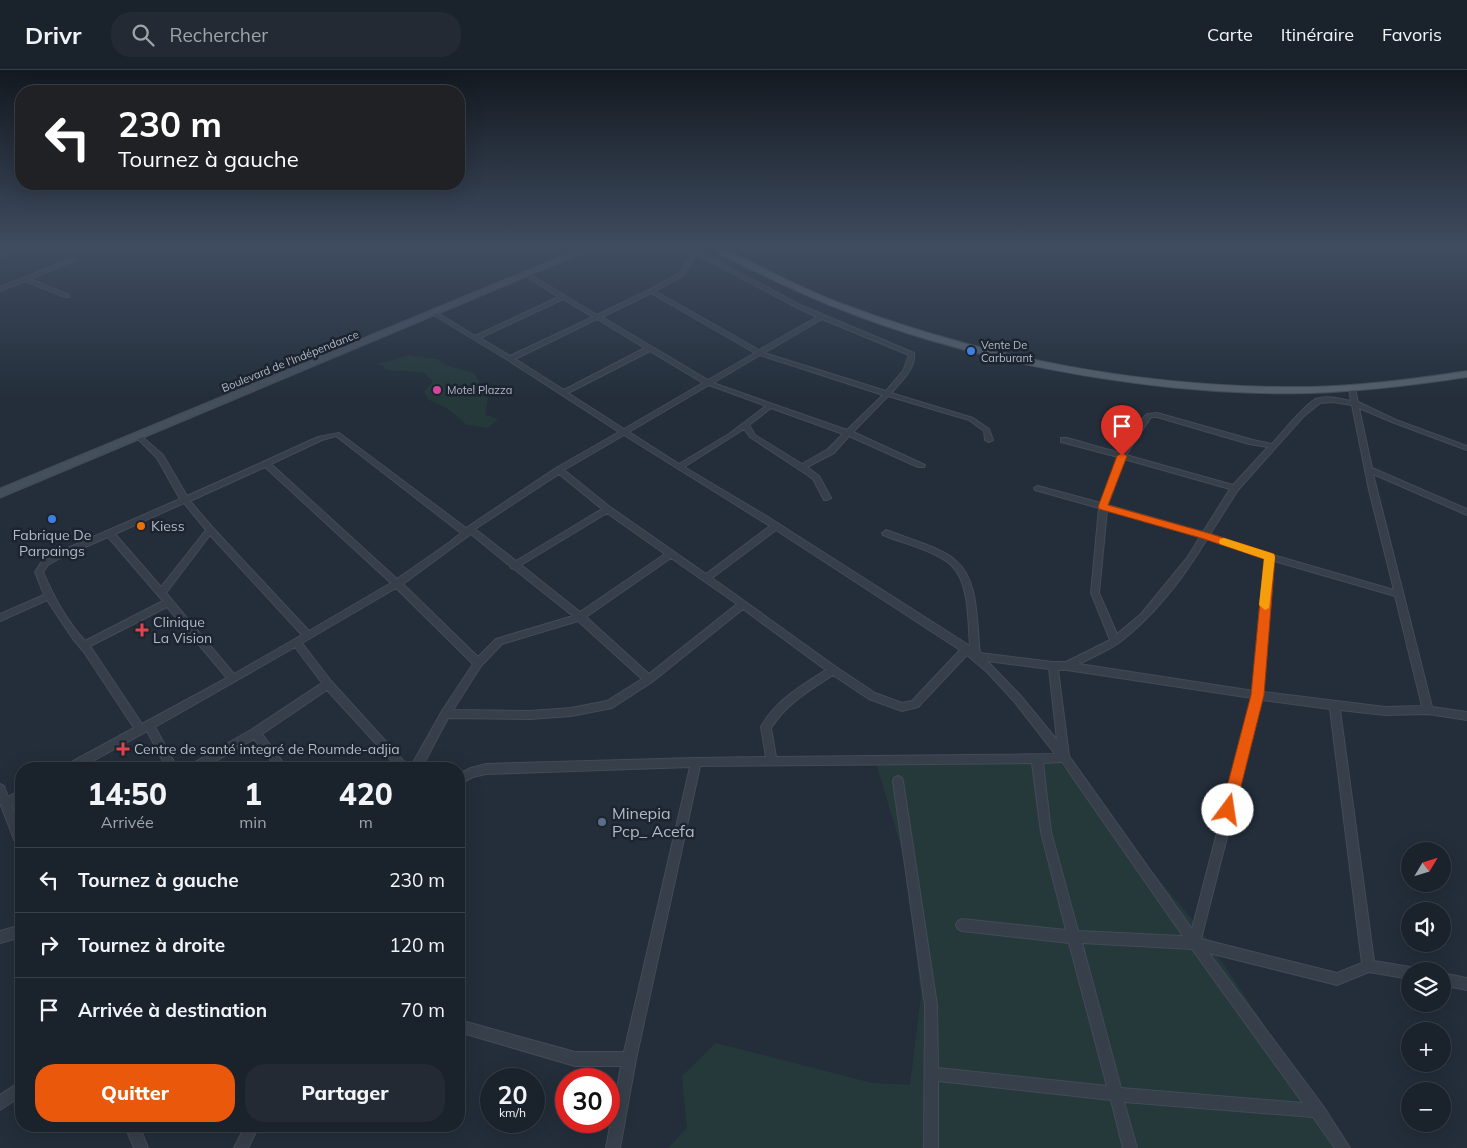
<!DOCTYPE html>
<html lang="fr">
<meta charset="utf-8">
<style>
:root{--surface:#1a222c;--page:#232a34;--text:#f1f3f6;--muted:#9fa4a9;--line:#383f48;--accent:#ea580c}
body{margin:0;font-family:Mulish,sans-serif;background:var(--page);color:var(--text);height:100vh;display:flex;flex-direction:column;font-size:19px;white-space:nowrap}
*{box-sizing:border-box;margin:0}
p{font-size:16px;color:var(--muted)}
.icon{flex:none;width:28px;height:28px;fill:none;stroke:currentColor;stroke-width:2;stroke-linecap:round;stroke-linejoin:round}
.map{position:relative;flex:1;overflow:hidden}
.side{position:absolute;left:15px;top:692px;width:450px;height:370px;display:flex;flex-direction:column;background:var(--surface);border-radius:20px;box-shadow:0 5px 20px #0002,0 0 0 1px var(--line)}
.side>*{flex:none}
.hud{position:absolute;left:15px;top:15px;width:450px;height:105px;border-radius:20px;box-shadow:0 5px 20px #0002,0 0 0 1px var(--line);background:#202124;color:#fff;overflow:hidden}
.needle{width:32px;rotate:52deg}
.buttons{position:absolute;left:1401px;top:772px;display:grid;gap:10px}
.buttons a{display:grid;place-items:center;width:50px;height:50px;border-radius:50%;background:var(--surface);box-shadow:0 5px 20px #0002,0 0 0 1px var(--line);font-size:25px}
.speed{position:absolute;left:480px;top:998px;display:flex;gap:10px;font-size:25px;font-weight:700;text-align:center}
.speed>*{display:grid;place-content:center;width:65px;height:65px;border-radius:50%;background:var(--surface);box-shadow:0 5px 20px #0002,0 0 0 1px var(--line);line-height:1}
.speed small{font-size:12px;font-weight:400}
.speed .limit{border:8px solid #d22;background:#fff;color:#111}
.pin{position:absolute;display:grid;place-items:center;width:42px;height:42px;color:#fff;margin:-51px -21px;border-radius:50% 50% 50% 0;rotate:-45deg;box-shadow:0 0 5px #0007}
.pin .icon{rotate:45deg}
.me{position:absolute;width:55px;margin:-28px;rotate:14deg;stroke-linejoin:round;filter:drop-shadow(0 0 4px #0008)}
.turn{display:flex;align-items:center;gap:18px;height:105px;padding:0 20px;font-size:22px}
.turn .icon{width:65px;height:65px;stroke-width:2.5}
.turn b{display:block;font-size:35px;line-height:42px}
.eta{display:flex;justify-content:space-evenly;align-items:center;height:85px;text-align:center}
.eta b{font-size:30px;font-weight:800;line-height:35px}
.action{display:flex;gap:10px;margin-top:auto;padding:10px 20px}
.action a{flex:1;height:58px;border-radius:20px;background:var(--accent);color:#fff;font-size:20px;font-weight:800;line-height:58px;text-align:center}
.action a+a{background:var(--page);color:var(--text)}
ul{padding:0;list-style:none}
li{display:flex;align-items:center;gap:15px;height:65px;padding:0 20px;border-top:1px solid var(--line)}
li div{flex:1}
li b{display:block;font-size:19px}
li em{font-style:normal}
header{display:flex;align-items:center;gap:30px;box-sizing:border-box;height:70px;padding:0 25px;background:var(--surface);border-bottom:1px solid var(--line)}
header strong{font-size:24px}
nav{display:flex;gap:28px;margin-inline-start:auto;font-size:18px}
.search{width:350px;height:45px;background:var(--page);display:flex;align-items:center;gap:12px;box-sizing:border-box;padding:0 18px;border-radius:20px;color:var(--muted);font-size:19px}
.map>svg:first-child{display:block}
</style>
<header>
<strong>Drivr</strong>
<div class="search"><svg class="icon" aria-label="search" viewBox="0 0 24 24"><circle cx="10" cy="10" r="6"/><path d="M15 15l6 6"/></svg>Rechercher</div>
<nav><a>Carte</a><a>Itinéraire</a><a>Favoris</a></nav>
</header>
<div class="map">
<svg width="1467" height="1078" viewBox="0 0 1467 1078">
<rect width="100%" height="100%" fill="#232e3a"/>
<g fill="#25393b">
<polygon points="390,178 520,178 520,180 509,186 485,191 461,188 443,189 439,187 438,183 432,182"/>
<polygon points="408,285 437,289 445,295 474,303 488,328 485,345 498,349 488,358 467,355 447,338 429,330 424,322 433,311 423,302 385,300 384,296 378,293 387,292"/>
<polygon points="1056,688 1198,856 1346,1078 668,1078 687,1058 682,1006 716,973 872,1013 910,1015 921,926 905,790 875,690"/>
</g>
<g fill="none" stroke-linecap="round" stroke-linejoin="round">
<g stroke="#434b56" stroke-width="2">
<g id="street">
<polygon points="16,178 23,178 0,188 0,184"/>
<path d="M690,178H696L697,180L800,235L914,283C916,298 901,312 891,323L973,348L989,359L993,370L989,372L985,370L984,361L969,350L888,326L853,362L925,395L924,397H918L849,366L834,383L807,397L819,406L831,428L827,430H824L813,409L806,404L750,367L744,359L684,397L768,447L970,576C968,553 970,512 951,495C936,481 902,473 883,465L882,463L886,460L889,461C908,469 941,477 956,491C980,511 976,555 980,583L1053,592H1066L1110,570L1091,523L1099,438L1035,420L1034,418L1038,416L1101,433L1118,387L1061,372V368H1067L1120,383L1143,348L1147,344L1157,343L1253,370L1272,374C1281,364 1305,334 1316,329C1326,325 1341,329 1351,331L1349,319L1352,317L1355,319L1358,332L1396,350L1467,376V380L1392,352L1359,338L1372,398L1467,439V445L1373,404L1432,637L1467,642V650L1428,644L1385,645L1340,640L1374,891L1410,897L1414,899L1415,901H1410V909L1369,902L1337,915L1209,883L1323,1036L1350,1078H1335L1313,1047L1124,1032L1137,1078H1123L1111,1030L938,1011V1078H924L925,935L893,711L894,708L898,706L902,708L903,711L937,935L938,998L1107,1016L1069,873L962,861L958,859L956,855L958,851L962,849L1066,860L1041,762L1032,693L700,696L636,989L620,1078H606L621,996H575L459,962V950L575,982H624L690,697L486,704L473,707L459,714V704L471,698L486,694L696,688L766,687L761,657C775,631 802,615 826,600L743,539L652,612L612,638L571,646L530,649L448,648L421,699H399L327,620L262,664L288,699H277L254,669L202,699H187L188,696L251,660L322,613L295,577L155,657L178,699H167L147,661L78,699H63L64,696L134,658L84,582L73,569L47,530L0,551V544L44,525L35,502L42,491L54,484L180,429L157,388L136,367V365H140L163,385L187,426L263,392L318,367L339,363L466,458L556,398L619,362L508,290L432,244V242H436L475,266L559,227L524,205L523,204L526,202L597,245L649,220L680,203L692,181ZM696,184L796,237L817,247L759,280L655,221L684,205ZM651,223L755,283L708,310L602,247ZM563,229L593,247L510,286L480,268ZM597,249L645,278L564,320L515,289ZM822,249L909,285L903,301L886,321L764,283ZM650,281L703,313L624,359L568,323ZM760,285L883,325L847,360L713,313ZM709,315L766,336L729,364L679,394L629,362ZM1332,332L1352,335L1369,420L1394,520L1273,485L1210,464L1238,420L1303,347L1320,333ZM771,338L843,364L828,379L802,394L755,365L749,355ZM1151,347H1157L1249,374L1268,377L1233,415L1126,385ZM624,365L770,456L706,504L610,437L564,400ZM336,366L461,463L450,472L397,509L271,394L322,370ZM1124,389L1230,419L1203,462L1108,435ZM265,397L391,513L309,561L213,458L190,431ZM559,404L602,439L516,491L475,459ZM184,433L206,460L161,517L115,464ZM1107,440L1200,467L1187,488L1141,544L1117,564L1099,523ZM607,443L665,484L580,542L521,495ZM776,460L960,580L912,631L902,633L875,623L836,597L712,508ZM471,464L510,496L511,498L514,499L573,546L496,569L478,587L403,514ZM210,465L302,565L234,604L166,523ZM108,467L163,531L85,571C67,551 53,526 43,502L48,495L60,488ZM1207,469L1266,489L1254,621L1079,594C1092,587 1108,581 1120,572C1155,545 1184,507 1207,469ZM671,488L737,534L649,604L586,547ZM1274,491L1395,526L1422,636L1385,637L1263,622ZM396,518L473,594L442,641L410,698L331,611L302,573ZM167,537L227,608L142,654L90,576ZM578,551L642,609L607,631L571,638L530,641L453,640L481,596L502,574ZM967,585L987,602L1013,630L1055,684L776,687L771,658C786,634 810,620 833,605L869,629L902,641L918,637ZM987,591L1049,599L1057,670L1020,625ZM1058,600H1067L1252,628L1192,859L1069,686ZM1262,630L1330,639L1362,893L1337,903L1201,869ZM1062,692L1183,866L1078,861L1051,762L1043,693ZM1082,873L1192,879L1303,1033L1121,1018Z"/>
<polygon points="73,188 78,189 30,209 69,225 69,227 65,227 25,211 0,221 0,217"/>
<polygon points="0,714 4,716 8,727 21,720 21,730 12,736 21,760 21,778 17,777 0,733"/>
<polygon points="21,855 21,867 0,873 0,861"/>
<polygon points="1442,903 1467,908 1467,920 1442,915"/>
<polygon points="21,1011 21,1026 0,1040 0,1025"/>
<polygon points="125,1056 139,1056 148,1078 134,1078"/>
<polygon points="245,1056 259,1056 248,1078 234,1078"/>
</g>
</g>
<g stroke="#434b56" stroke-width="3">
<polygon id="secondary" points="583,178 593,178 0,427 0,419"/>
</g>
<g stroke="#434b56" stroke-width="2">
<path id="primary" d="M711,178H721C760,196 797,216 837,232C986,289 1150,319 1310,317C1362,316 1415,309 1467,301V307C1415,315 1364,321 1311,323C1150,327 953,290 806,225C783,215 761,204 738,193C730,188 718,184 711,178Z"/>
</g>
<use href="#street" fill="#363f4a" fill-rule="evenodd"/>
<use href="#secondary" fill="#444f5d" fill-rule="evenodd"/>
<use href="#primary" fill="#545f6b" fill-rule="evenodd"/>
</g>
<linearGradient id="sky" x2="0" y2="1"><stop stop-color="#131920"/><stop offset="0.54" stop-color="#3f4c60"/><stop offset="1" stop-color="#3f4c60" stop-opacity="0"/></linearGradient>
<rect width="1467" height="329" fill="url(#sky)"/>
<polygon fill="#ea580c" stroke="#983908" points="1122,383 1127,386 1108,435 1208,463 1274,484 1275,487 1264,625 1235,740 1233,744 1228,746 1223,744 1221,740 1251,625 1264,489 1201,468 1099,439 1098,437 1117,386"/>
<polygon fill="#f59e0b" points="1224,468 1274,484 1275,487 1269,538 1265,540 1259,535 1264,489 1220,474 1219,472 1220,469"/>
<g fill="#3f7fe0" stroke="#1c242f" stroke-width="2">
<circle cx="971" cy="281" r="5"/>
<circle cx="52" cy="449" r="5"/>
</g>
<circle fill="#d1479c" stroke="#1c242f" stroke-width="2" cx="437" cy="320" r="5"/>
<circle fill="#e8710a" stroke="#1c242f" stroke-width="2" cx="141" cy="456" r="5"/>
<g fill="#e0444e" stroke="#1c242f" stroke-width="2">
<path d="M139.5 552.5h5v5h5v5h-5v5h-5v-5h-5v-5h5z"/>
<path d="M120.5 671.5h5v5h5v5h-5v5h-5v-5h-5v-5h5z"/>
</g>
<circle fill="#5c6f8a" stroke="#1c242f" stroke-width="2" cx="602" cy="752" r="5"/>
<g text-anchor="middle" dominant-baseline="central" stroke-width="5" stroke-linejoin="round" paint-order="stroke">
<g font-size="11" fill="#b2bac6" stroke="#1c242f" text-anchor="start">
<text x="981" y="275">Vente De<tspan x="981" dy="13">Carburant</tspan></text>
<text x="447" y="320">Motel Plazza</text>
</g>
<g font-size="11" fill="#b2bac6" stroke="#1c242f">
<text transform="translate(290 291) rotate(-22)">Boulevard de l'Indépendance</text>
</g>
<g font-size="14" fill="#b2bac6" stroke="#1c242f" text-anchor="start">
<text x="151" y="456">Kiess</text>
<text x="52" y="465" text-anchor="middle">Fabrique De<tspan x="52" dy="16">Parpaings</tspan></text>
<text x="153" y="552">Clinique<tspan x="153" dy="16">La Vision</tspan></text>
<text x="134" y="679">Centre de santé integré de Roumde-adjia</text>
</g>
<g font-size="16" fill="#b2bac6" stroke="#1c242f" text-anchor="start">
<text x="612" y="743">Minepia<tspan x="612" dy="18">Pcp_ Acefa</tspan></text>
</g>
</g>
</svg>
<div class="buttons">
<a><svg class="needle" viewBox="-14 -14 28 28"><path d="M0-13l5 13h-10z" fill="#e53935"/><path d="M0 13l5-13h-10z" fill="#9fa4a9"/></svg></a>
<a><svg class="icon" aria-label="sound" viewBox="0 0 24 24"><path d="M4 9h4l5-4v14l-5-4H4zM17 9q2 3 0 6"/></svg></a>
<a><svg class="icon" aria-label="layers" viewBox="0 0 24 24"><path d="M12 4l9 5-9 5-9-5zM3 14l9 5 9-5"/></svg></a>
<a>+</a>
<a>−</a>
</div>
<div class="speed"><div>20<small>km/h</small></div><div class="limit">30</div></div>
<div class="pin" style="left:1122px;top:386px;background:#d93025"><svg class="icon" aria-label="arrive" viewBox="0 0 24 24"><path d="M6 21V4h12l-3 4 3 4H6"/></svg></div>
<svg class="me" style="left:1228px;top:740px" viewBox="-20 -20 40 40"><circle r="19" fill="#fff"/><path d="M0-13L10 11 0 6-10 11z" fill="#ea580c"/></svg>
<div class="hud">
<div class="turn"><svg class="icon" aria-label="left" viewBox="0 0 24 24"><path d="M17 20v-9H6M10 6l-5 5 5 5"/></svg><div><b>230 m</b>Tournez à gauche</div></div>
</div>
<section class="side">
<div class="eta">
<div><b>14:50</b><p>Arrivée</p></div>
<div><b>1</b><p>min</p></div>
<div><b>420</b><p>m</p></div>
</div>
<ul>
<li><svg class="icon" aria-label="left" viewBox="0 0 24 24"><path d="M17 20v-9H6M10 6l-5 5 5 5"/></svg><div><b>Tournez à gauche</b></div><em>230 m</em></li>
<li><svg class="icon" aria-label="right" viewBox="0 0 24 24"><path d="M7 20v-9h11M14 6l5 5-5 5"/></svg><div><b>Tournez à droite</b></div><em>120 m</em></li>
<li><svg class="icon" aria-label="arrive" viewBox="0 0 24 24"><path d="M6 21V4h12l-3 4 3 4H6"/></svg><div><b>Arrivée à destination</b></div><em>70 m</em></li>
</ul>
<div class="action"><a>Quitter</a><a>Partager</a></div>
</section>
</div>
